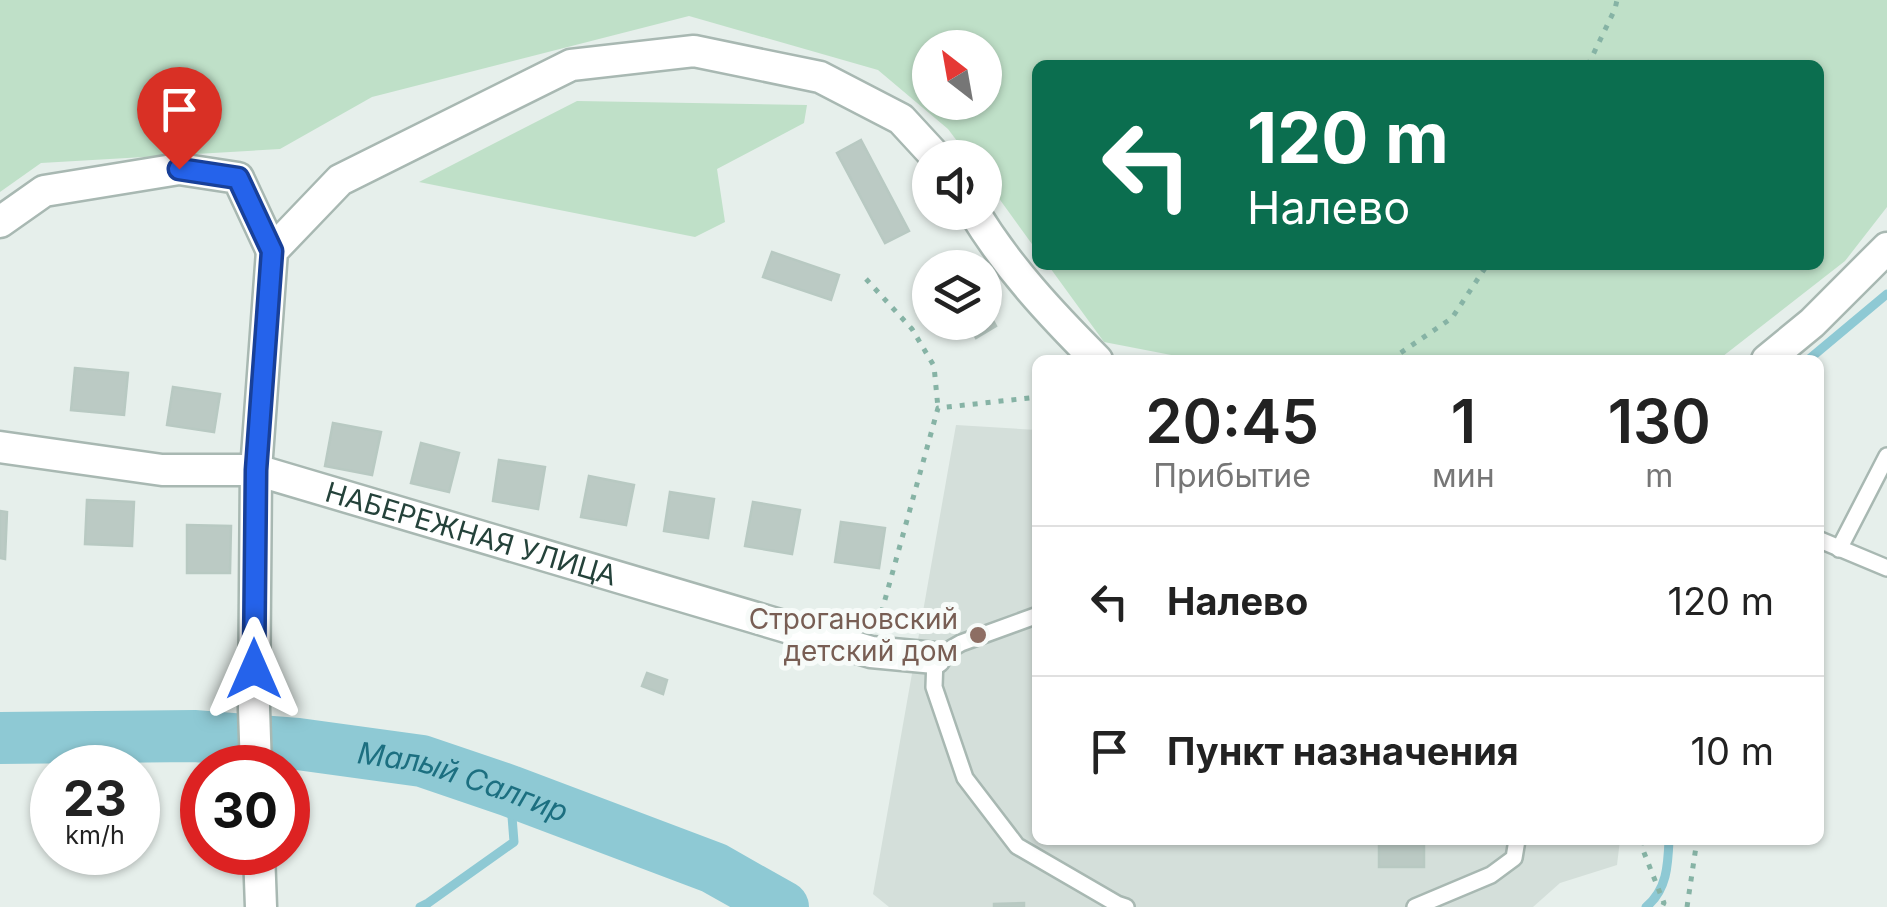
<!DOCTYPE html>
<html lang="ru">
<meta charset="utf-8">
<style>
:root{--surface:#fff;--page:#f6f6f6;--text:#222;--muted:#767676;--line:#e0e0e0}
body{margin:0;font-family:Inter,sans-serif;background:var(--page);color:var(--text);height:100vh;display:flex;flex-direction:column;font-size:38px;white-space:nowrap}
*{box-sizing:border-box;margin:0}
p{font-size:32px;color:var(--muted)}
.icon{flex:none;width:55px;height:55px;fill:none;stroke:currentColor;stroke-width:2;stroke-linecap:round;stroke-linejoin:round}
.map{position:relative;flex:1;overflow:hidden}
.details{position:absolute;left:1032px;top:355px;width:792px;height:490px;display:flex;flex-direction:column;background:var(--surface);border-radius:15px;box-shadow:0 2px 8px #0004}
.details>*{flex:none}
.banner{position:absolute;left:1032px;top:60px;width:792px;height:210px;border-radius:15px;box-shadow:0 2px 8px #0004;background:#0b6e4f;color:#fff;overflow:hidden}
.needle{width:65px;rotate:329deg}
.buttons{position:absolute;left:912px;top:30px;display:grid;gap:20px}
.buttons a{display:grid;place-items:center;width:90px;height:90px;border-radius:50%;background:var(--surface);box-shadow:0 2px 8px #0004;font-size:50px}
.speed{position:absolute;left:30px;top:745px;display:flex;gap:20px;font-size:50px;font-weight:700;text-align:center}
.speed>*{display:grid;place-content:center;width:130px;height:130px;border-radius:50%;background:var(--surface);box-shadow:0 2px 8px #0004;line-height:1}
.speed small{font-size:25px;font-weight:400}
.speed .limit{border:15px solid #d22;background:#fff;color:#111}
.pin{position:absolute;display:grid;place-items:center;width:85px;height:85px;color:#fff;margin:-102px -42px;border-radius:50% 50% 50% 0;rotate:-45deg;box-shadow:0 0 10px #0007}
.pin .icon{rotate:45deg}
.me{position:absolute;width:110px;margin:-55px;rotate:0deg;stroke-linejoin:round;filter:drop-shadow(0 0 8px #0008)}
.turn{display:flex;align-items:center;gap:35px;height:210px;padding:0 50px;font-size:45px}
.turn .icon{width:130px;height:130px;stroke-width:2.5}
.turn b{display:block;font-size:70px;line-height:85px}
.eta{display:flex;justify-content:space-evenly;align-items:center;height:170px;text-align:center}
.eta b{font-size:60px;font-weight:600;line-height:70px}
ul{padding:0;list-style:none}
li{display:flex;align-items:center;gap:30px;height:150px;padding:0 50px;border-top:2px solid var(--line)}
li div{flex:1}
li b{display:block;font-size:38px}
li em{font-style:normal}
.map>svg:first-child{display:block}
</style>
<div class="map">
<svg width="1887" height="907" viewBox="0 0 1887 907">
<rect width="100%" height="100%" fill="#e6efeb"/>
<polygon fill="#d4dfda" points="956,425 1037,430 1038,840 1620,840 1617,865 1560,883 1533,907 889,907 873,894"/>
<g fill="#bfe0c8" fill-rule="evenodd">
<path d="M0,0H1887V207L1845,261L1718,360H1197L1104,342L1048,265H1820V65H1038L1037,251L985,179V158L969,157L948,129L878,70L689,16L372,97L280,149L41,163L0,192ZM930,48H985V102H930Z"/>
<polygon points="577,101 578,101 807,105 804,123 717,169 725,222 695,237 419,182"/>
</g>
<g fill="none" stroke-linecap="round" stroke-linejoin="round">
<g stroke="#8ec9d4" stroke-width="9">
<polyline points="1808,360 1887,294"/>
<polyline points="420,907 428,903 514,842 510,791"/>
<path d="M1646,907C1667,890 1668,865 1669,840"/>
</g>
<path stroke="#8ec9d4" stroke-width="52" id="s1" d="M0,738L194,736L298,744L422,761L510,791L714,868L783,907"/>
</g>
<g fill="#bbcac4" stroke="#b8c9c2" stroke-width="2.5">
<polygon points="861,140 909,231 885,243 837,153"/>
<polygon points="772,252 839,275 831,300 763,277"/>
<polygon points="985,306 996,326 976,338 967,322 985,322"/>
<polygon points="75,368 128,373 124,415 71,410"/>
<polygon points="173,387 220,394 214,432 167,425"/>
<polygon points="333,423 381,432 372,475 325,466"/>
<polygon points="421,443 459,453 449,492 411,483"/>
<polygon points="499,460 545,467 538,509 493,501"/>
<polygon points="589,476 634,485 626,525 581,517"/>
<polygon points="670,492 714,499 708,538 664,531"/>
<polygon points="87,500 134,502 132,546 85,544"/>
<polygon points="753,502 800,510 792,554 745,546"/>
<polygon points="0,511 7,512 5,559 0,558"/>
<polygon points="841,522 885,528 879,568 835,562"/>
<polygon points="187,525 231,526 230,573 187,573"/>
<polygon points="647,673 667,680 663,694 642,686"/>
<rect x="1379" y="840" width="45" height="27"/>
<polygon points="1024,903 1024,907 994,907 994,904"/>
</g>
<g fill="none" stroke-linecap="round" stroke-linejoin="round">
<g stroke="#a8b8b2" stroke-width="20">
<g id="service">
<polyline points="1820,540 1887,568"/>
<polyline points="1839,549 1887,456"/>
<polyline points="1038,615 961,643 935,658 934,687 965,778 1017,846 1117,904 1126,907"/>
<polyline points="1415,907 1491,875 1514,858 1517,840"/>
</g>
</g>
<g stroke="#a8b8b2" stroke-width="35">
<g id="minor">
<path d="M974,212C1008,268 1051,314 1097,360"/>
<polyline points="0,222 44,191 179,169 238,178 272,251"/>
<polyline points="1767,360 1812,323 1887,248"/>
<path id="s2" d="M0,447L162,470H256L871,652L935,658"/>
<polyline points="256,768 254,709 256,470 272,251 340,180 571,65 694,51 820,77 901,119 937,158"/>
<polyline points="259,852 261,907"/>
</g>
</g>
<g stroke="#86b3a5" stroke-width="5" stroke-dasharray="5 8" stroke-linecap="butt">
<polyline points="1588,65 1615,9 1617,0"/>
<polyline points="866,279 912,329 934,366 938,408"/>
<polyline points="1390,360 1452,318 1487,265"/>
<polyline points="878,625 938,408 1038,397"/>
<polyline points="1642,840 1641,845 1664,903 1662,907"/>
<polyline points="1687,907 1697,840"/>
</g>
<use href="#service" stroke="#fff" stroke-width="15"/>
<use href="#minor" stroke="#fff" stroke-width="30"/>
</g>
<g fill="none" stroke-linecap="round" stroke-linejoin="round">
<g stroke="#184099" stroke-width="25">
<polyline id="route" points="179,169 238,178 272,251 256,470 254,669"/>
</g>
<use href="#route" stroke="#2563eb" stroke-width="18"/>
</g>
<circle fill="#8d6e63" stroke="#f7fbf9" stroke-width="4" cx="978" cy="635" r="10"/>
<g text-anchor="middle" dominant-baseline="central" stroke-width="10" stroke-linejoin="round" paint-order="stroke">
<g font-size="28" fill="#24423a" stroke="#f7fbf9">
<text stroke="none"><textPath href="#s2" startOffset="482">НАБЕРЕЖНАЯ УЛИЦА</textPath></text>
</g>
<g font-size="28" fill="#785e54" stroke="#f7fbf9" text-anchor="end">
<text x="958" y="619">Строгановский<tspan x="958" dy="32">детский дом</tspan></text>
</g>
<g font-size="30" font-style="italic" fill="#1c6f80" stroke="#f7fbf9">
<text stroke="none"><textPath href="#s1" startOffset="468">Малый Салгир</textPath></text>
</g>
</g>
</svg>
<div class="buttons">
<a><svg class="needle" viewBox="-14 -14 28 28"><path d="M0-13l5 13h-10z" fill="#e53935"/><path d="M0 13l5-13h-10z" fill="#767676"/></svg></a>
<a><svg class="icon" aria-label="sound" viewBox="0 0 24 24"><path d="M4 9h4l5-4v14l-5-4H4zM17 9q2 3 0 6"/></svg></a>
<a><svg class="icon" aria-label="layers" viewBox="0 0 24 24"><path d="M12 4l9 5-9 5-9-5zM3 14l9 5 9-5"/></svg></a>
</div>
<div class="speed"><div>23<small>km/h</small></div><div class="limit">30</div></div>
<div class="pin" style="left:179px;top:169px;background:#d93025"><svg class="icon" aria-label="arrive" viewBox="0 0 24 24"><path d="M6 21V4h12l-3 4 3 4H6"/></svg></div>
<svg class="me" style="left:254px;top:669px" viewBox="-20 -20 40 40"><path d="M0-17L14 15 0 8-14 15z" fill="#2563eb" stroke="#fff" stroke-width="4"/></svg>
<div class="banner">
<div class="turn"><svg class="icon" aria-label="left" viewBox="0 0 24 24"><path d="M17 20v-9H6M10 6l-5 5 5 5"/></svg><div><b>120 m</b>Налево</div></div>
</div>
<section class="details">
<div class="eta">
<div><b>20:45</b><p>Прибытие</p></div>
<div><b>1</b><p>мин</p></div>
<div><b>130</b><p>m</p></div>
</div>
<ul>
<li><svg class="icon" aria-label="left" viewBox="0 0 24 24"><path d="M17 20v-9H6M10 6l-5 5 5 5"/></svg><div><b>Налево</b></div><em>120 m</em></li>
<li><svg class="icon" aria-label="arrive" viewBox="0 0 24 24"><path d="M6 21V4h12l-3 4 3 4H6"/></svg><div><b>Пункт назначения</b></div><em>10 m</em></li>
</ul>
</section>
</div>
